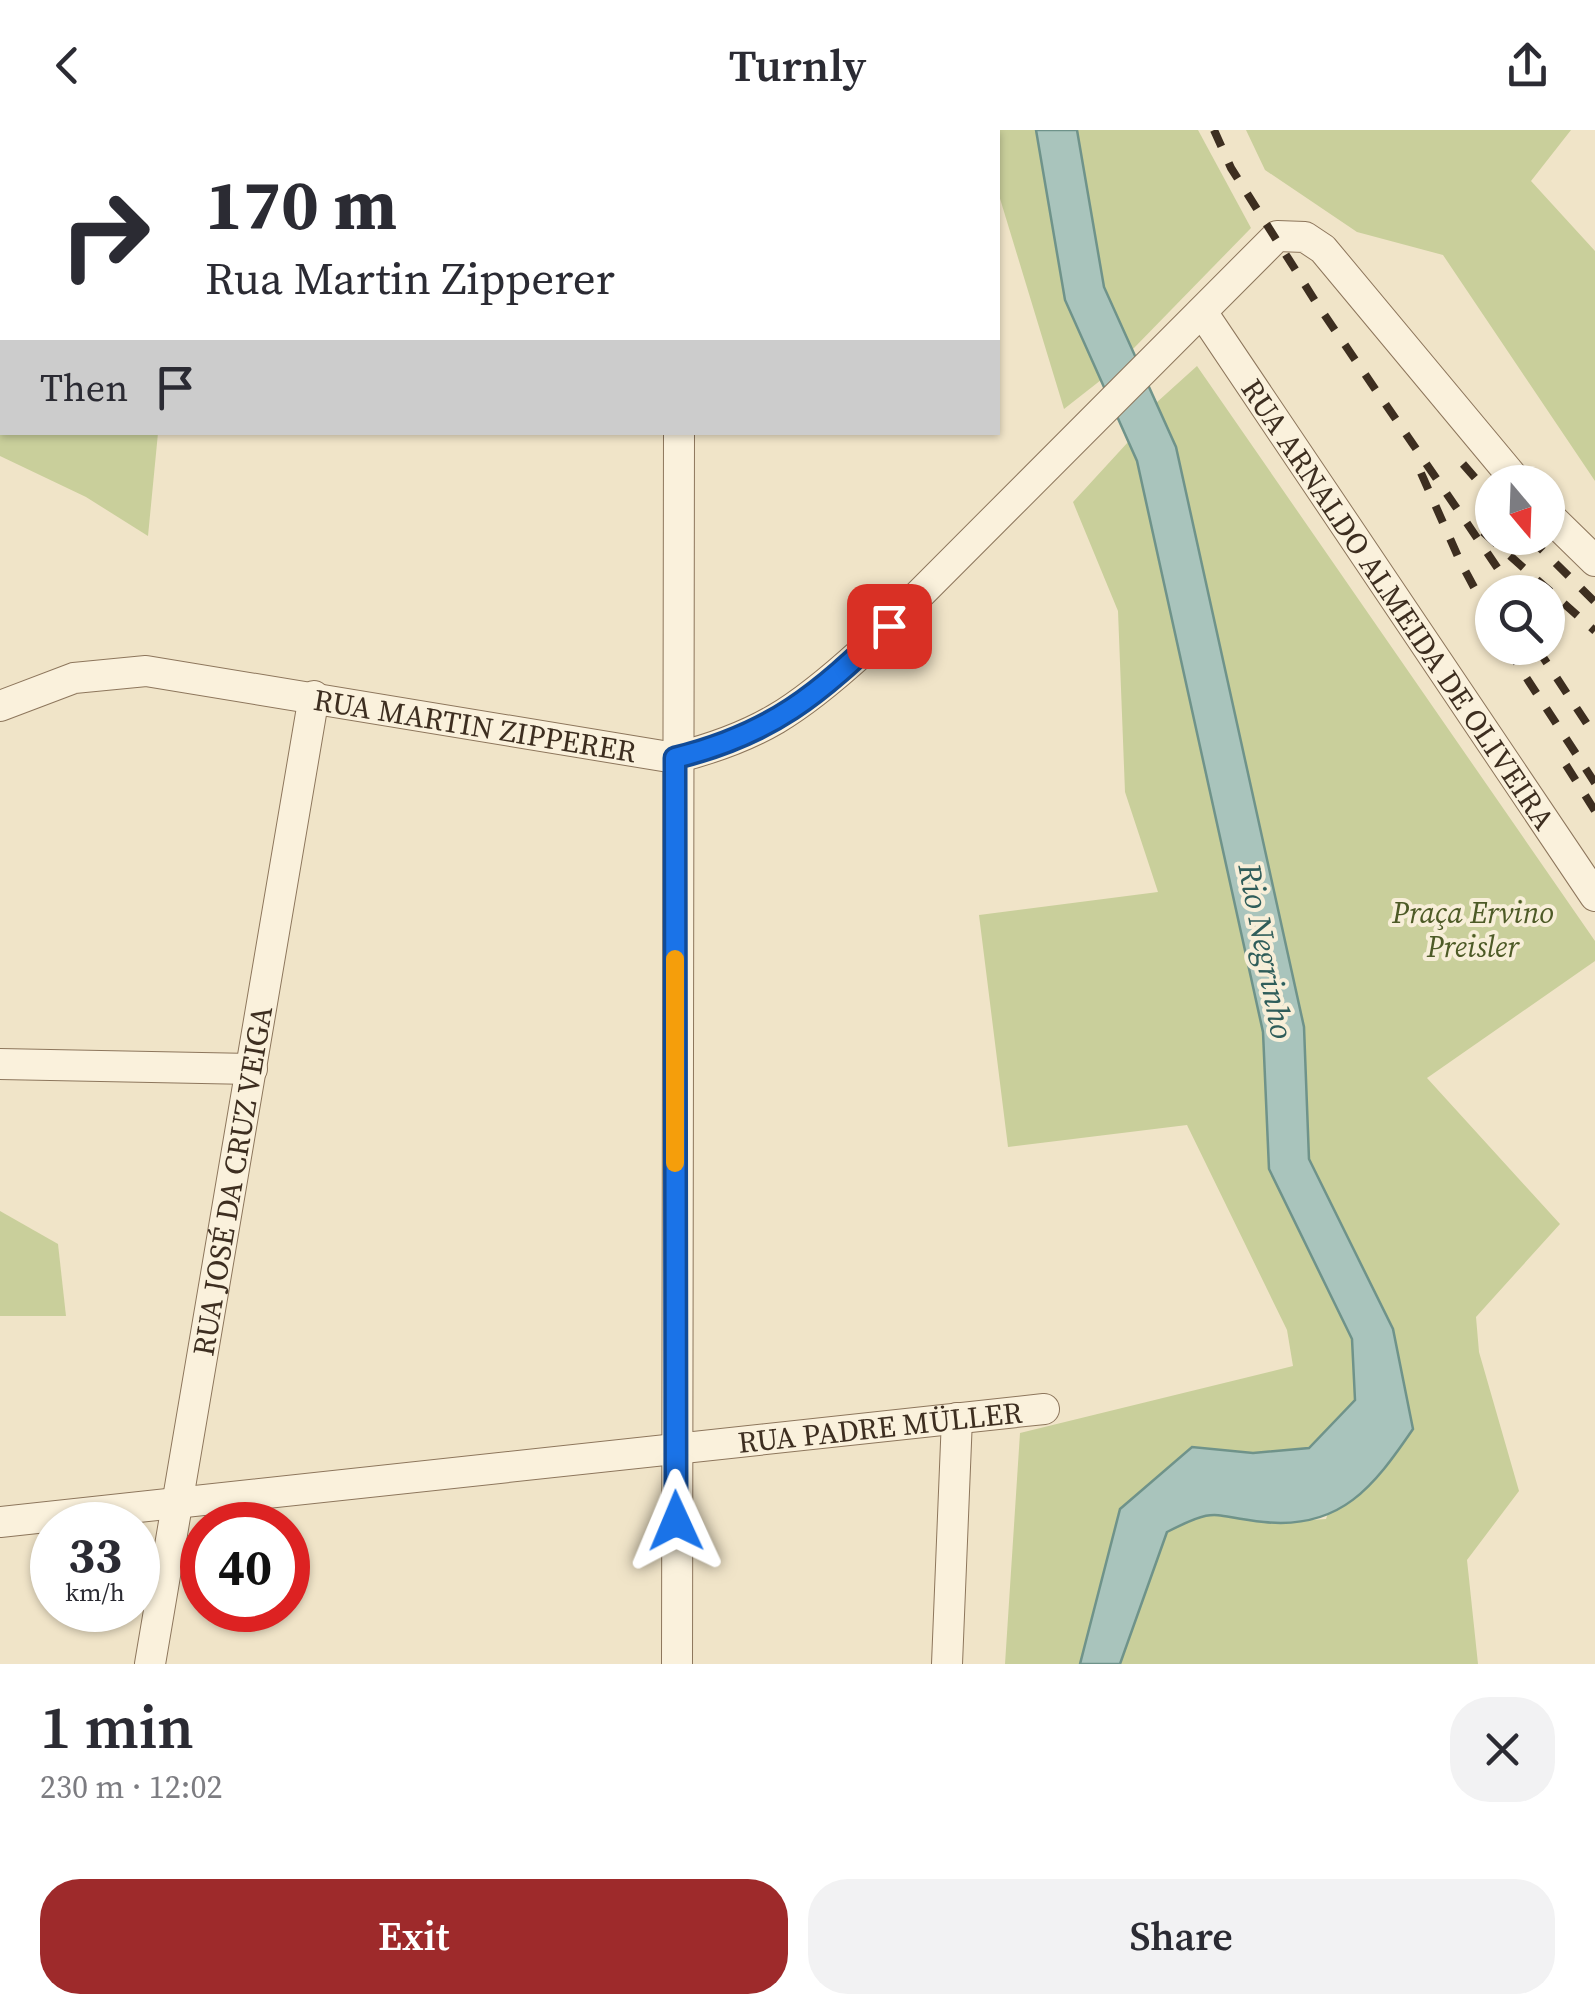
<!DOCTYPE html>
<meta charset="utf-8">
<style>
:root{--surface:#fff;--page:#f2f2f3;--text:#2b2b33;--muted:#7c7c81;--accent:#9e2a2b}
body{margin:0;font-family:"Source Serif 4",serif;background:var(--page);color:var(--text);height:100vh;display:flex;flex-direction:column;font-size:38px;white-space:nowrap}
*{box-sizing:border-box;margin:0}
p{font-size:32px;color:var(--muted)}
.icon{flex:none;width:55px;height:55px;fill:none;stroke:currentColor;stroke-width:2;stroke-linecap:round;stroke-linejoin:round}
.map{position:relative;height:1534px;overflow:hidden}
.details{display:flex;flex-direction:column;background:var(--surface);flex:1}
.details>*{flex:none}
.banner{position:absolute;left:0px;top:0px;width:1000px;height:305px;box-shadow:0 2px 8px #0004;background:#fff;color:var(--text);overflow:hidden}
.needle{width:65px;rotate:161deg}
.fabs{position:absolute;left:1475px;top:335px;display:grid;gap:20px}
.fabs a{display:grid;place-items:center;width:90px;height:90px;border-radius:50%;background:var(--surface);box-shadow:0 2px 8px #0004;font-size:50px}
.speed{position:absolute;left:30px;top:1372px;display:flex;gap:20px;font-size:50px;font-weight:700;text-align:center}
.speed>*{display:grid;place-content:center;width:130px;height:130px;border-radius:50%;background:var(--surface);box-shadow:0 2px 8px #0004;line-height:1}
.speed small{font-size:25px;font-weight:400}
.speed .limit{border:15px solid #d22;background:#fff;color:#111}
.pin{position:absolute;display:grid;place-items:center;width:85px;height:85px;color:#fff;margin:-42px;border-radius:20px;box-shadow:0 5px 15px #0006}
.me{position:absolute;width:110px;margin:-55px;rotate:359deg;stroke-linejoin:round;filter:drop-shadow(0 0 8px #0008)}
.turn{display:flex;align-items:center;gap:35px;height:210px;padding:0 40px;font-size:45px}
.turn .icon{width:130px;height:130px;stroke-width:2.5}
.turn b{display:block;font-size:70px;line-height:85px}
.then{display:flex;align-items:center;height:95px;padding:0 40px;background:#0003;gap:20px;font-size:38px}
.round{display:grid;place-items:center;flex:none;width:105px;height:105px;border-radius:40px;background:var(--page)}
.overview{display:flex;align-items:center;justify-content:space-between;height:170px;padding:0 40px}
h1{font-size:60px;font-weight:600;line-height:75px}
.cta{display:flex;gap:20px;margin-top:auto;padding:20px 40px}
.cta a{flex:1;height:115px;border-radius:40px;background:var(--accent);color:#fff;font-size:40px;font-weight:600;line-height:115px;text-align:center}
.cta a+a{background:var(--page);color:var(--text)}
header{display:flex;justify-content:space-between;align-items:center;height:130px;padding:0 40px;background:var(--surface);font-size:45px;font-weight:600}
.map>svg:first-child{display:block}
</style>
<header><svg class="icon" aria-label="back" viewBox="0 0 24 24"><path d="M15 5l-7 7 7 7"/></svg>Turnly<svg class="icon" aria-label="share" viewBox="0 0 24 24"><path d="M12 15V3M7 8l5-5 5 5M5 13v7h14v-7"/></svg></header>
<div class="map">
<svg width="1595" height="1534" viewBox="0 0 1595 1534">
<rect width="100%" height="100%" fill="#f0e4c8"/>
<g fill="#c9cf9b">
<polygon points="0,0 88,0 2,2 0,71"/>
<polygon points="343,0 505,0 342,2"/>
<polygon points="900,0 1036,0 1065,170 1101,250 1064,279 998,62 998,2"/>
<polygon points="1077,0 1198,0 1251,98 1132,220 1104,157"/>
<polygon points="1246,0 1571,0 1531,51 1595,121 1595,351 1443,125 1357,102 1265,40"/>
<polygon points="1197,236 1595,811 1595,831 1427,948 1560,1094 1476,1187 1479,1222 1519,1361 1467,1430 1478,1534 1120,1534 1167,1402 1206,1382 1266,1393 1326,1389 1393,1199 1309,1029 1304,896 1176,317 1156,273"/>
<polygon points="0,247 2,302 158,303 148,406 86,367 0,326"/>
<polygon points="1129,311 1137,331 1263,902 1269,1039 1352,1209 1355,1270 1309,1318 1253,1323 1192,1317 1121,1379 1080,1534 1005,1534 1020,1303 1293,1236 1287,1200 1187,995 1008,1017 979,785 1158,762 1125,662 1118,481 1073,372"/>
<polygon points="0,1081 58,1114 66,1186 0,1186"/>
</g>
<path fill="#a9c4bc" stroke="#6f938a" stroke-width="2.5" d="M1036,0H1077L1104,157L1176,317L1304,897L1309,1029L1393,1199L1413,1299C1374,1356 1341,1400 1264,1392C1210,1387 1220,1375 1167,1402L1120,1534H1080L1120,1379L1192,1317L1253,1323L1309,1318L1355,1270L1352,1209L1269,1039L1263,902L1137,331L1065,170Z"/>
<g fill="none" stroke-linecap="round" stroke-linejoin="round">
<g stroke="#8d765c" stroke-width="32">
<g id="minor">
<polyline points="682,2 683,0"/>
<path id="s1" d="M1202,182L1595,766"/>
<polyline points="1548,385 1595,431"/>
<path id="s2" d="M0,576L74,548L146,541L675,628C759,607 798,580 862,522L1277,106L1305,107L1323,119L1517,352"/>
<polyline points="0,934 252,939"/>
<path id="s3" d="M0,1392L1044,1279"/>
<path id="s4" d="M150,1534L314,566"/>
<polyline points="677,1534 679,302"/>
<polyline points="947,1534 957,1288"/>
</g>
</g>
<use href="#minor" stroke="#faf1dc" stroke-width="30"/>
<g stroke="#3d2e20" stroke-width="8" stroke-dasharray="18 18" stroke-linecap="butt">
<polyline points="1214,0 1231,38 1317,174 1514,462"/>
<polyline points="1463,334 1492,367"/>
<polyline points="1421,343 1460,431 1492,491"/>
<polyline points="1483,402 1595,501"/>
<polyline points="1530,408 1595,472"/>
<polyline points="1507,518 1595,653"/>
<polyline points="1537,518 1595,606"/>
<polyline points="1566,635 1595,681"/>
</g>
</g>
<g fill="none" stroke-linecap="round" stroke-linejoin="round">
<g stroke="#114b97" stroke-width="25">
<path id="route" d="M676,1391L675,628C772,604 818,565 889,496"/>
</g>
<use href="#route" stroke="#1a73e8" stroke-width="18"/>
<polyline stroke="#f59e0b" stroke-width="18" points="675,829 675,1033"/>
</g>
<g text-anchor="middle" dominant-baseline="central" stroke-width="8" stroke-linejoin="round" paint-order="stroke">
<g font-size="30" fill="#3d2e20" stroke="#f7eed8">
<text stroke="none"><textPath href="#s1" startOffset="352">RUA ARNALDO ALMEIDA DE OLIVEIRA</textPath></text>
<text stroke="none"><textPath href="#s2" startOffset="485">RUA MARTIN ZIPPERER</textPath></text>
<text stroke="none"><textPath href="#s4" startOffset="490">RUA JOSÉ DA CRUZ VEIGA</textPath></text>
<text stroke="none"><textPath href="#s3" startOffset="885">RUA PADRE MÜLLER</textPath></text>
</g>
<g font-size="30" font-style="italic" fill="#4d5a26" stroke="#f7eed8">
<text x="1473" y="782">Praça Ervino<tspan x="1473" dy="34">Preisler</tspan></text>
</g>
<g font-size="32" font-style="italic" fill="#2f5d5a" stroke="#f7eed8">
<text transform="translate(1266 821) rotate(79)">Rio Negrinho</text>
</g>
</g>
</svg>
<div class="fabs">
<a><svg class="needle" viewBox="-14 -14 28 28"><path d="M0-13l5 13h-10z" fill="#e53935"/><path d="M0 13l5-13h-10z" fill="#7c7c81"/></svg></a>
<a><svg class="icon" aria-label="search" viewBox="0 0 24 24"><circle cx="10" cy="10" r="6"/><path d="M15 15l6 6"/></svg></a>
</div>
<div class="speed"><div>33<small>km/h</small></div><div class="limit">40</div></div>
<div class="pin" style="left:889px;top:496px;background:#d93025"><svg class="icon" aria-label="arrive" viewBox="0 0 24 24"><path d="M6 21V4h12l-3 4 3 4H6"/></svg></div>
<svg class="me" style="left:676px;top:1391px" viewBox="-20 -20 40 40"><path d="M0-17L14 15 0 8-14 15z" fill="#1a73e8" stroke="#fff" stroke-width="4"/></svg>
<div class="banner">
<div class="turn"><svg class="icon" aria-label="right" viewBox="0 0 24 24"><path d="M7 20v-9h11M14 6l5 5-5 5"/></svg><div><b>170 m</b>Rua Martin Zipperer</div></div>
<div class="then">Then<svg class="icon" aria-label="arrive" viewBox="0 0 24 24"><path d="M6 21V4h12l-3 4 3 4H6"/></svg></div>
</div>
</div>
<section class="details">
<div class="overview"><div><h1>1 min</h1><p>230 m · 12:02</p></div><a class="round"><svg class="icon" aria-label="close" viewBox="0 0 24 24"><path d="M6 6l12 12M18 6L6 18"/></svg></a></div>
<div class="cta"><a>Exit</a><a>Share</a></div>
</section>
